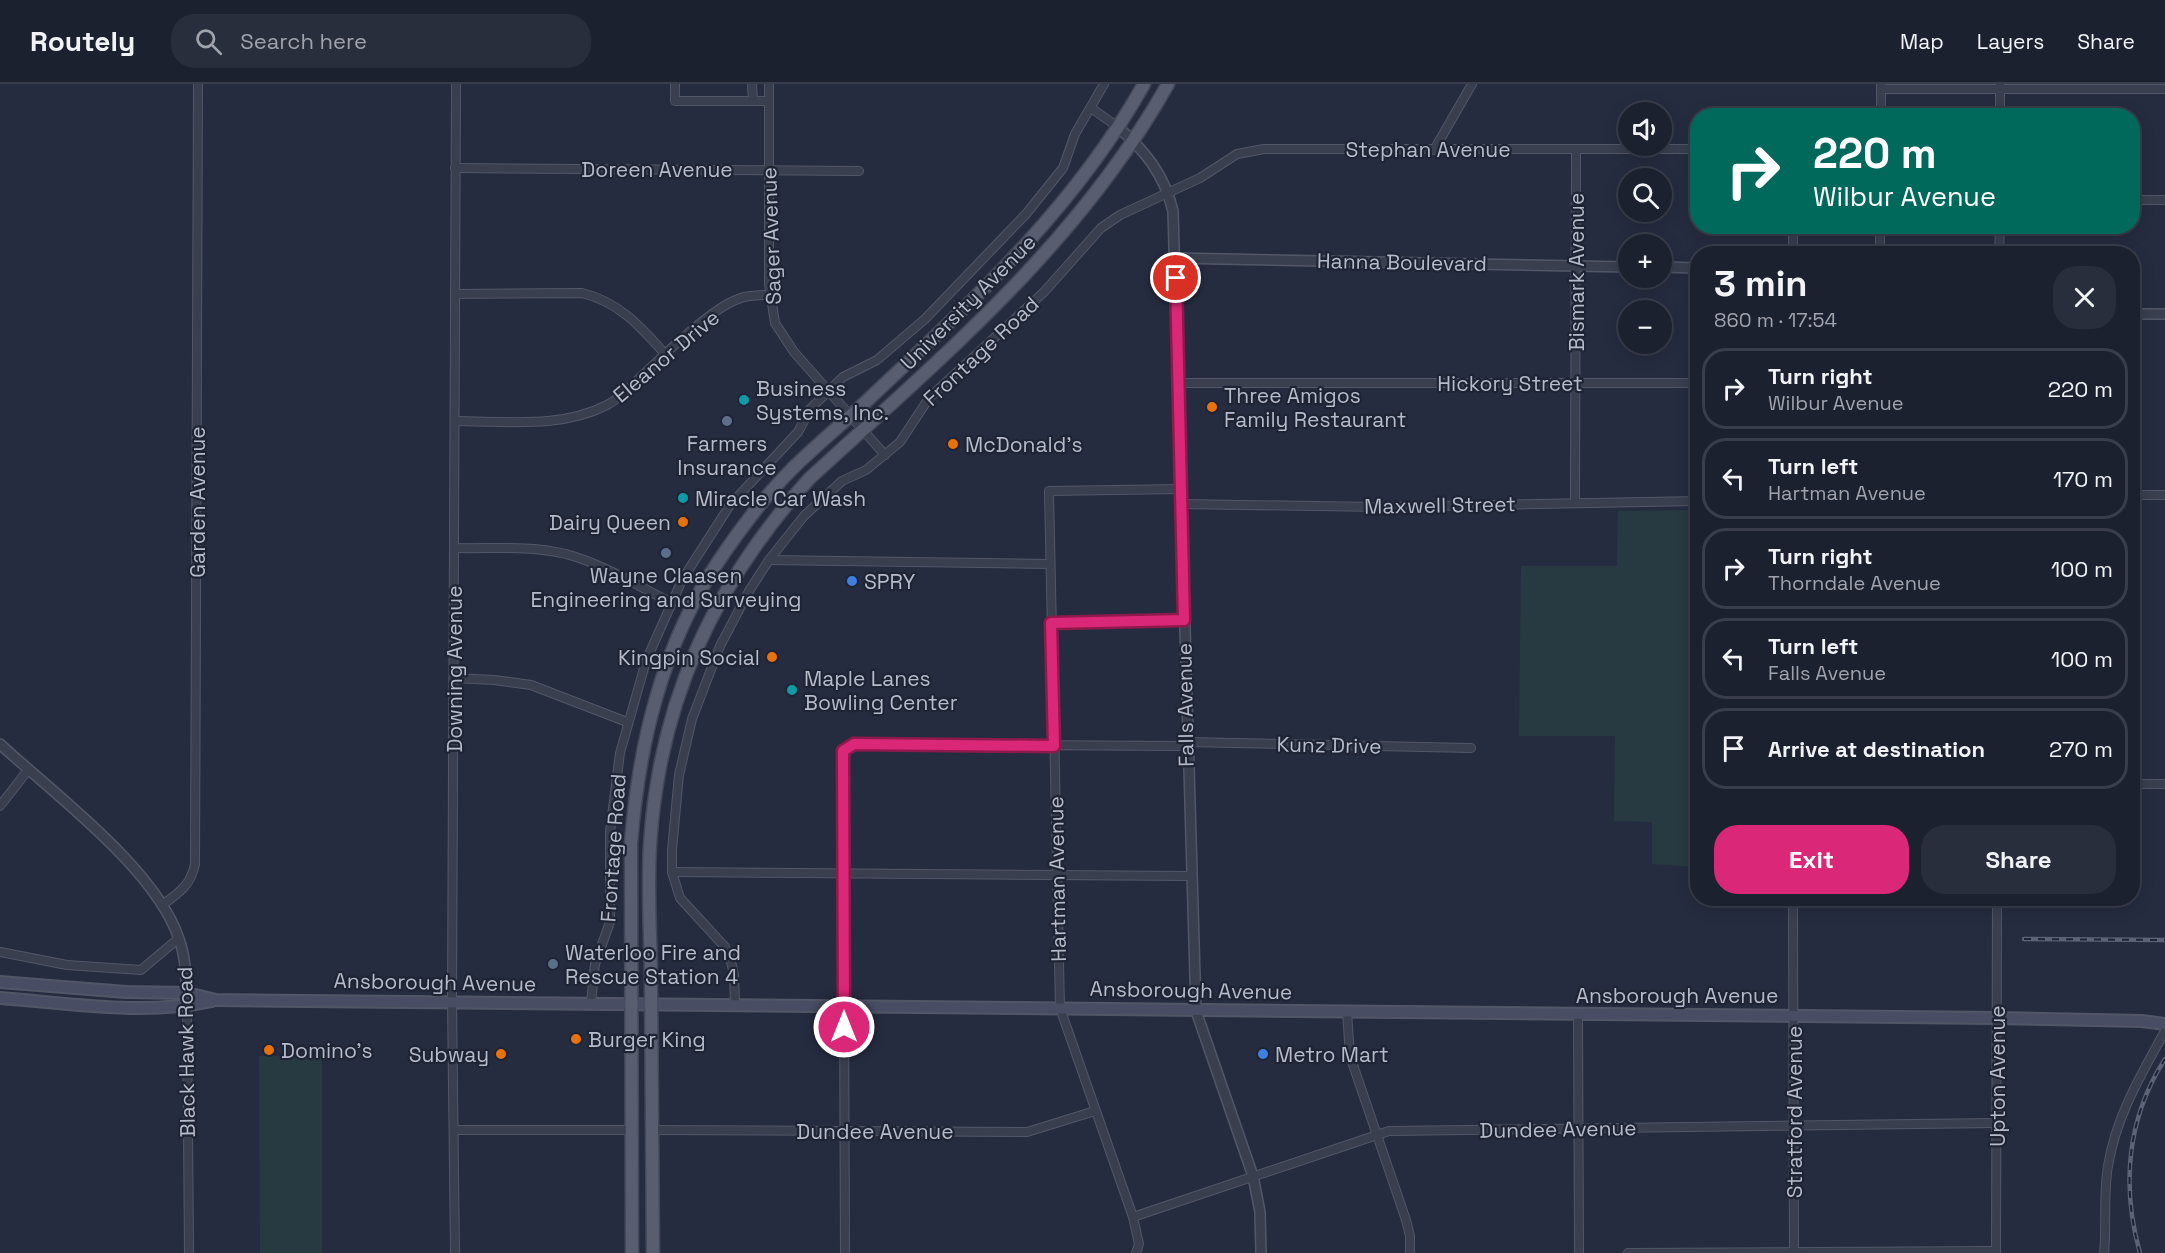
<!DOCTYPE html>
<meta charset="utf-8">
<style>
:root{--surface:#1c2130;--page:#292e3c;--text:#f1f3f6;--muted:#a0a3ab;--line:#3a3e4c;--accent:#db2777}
body{margin:0;font-family:"Space Grotesk",sans-serif;background:var(--page);color:var(--text);height:100vh;display:flex;flex-direction:column;font-size:22px;white-space:nowrap}
*{box-sizing:border-box;margin:0}
p{font-size:20px;color:var(--muted)}
.icon{flex:none;width:33px;height:33px;fill:none;stroke:currentColor;stroke-width:2;stroke-linecap:round;stroke-linejoin:round}
.map{position:relative;flex:1;overflow:hidden}
.details{position:absolute;left:1690px;top:162px;width:450px;height:660px;display:flex;flex-direction:column;background:var(--surface);border-radius:24px;box-shadow:0 3px 15px #0003,0 0 0 2px var(--line)}
.details>*{flex:none}
.banner{position:absolute;left:1690px;top:24px;width:450px;height:126px;border-radius:24px;box-shadow:0 3px 15px #0003,0 0 0 2px var(--line);background:#00695c;color:#fff;overflow:hidden}
.controls{position:absolute;left:1618px;top:18px;display:grid;gap:12px}
.controls a{display:grid;place-items:center;width:54px;height:54px;border-radius:50%;background:var(--surface);box-shadow:0 3px 15px #0003,0 0 0 2px var(--line);font-size:30px}
.pin{position:absolute;display:grid;place-items:center;width:51px;height:51px;color:#fff;margin:-26px;border:3px solid #fff;border-radius:50%;box-shadow:0 2px 6px #0007}
.me{position:absolute;width:66px;margin:-33px;rotate:0deg;stroke-linejoin:round;filter:drop-shadow(0 0 4px #0008)}
.turn{display:flex;align-items:center;gap:21px;height:126px;padding:0 24px;font-size:27px}
.turn .icon{width:78px;height:78px;stroke-width:2.5}
.turn b{display:block;font-size:42px;line-height:51px}
.round{display:grid;place-items:center;flex:none;width:63px;height:63px;border-radius:24px;background:var(--page)}
.headline{display:flex;align-items:center;justify-content:space-between;height:102px;padding:0 24px}
h1{font-size:36px;font-weight:800;line-height:45px}
.primary-button{display:flex;gap:12px;margin-top:auto;padding:12px 24px}
.primary-button a{flex:1;height:69px;border-radius:24px;background:var(--accent);color:#fff;font-size:24px;font-weight:800;line-height:69px;text-align:center}
.primary-button a+a{background:var(--page);color:var(--text)}
ul{padding:0;list-style:none}
li{display:flex;align-items:center;gap:18px;height:81px;margin:0 12px 9px;padding:0 12px;border:3px solid var(--line);border-radius:24px}
li div{flex:1}
li b{display:block;font-size:22px}
li em{font-style:normal}
header{display:flex;align-items:center;gap:36px;box-sizing:border-box;height:84px;padding:0 30px;background:var(--surface);border-bottom:2px solid var(--line)}
header strong{font-size:28px}
nav{display:flex;gap:33px;margin-inline-start:auto;font-size:21px}
.search{width:420px;height:54px;background:var(--page);display:flex;align-items:center;gap:15px;box-sizing:border-box;padding:0 21px;border-radius:24px;color:var(--muted);font-size:22px}
.map>svg:first-child{display:block}
</style>
<header>
<strong>Routely</strong>
<div class="search"><svg class="icon" aria-label="search" viewBox="0 0 24 24"><circle cx="10" cy="10" r="6"/><path d="M15 15l6 6"/></svg>Search here</div>
<nav><a>Map</a><a>Layers</a><a>Share</a></nav>
</header>
<div class="map">
<svg width="2165" height="1169" viewBox="0 0 2165 1169">
<rect width="100%" height="100%" fill="#262c40"/>
<g fill="#283a41">
<polygon points="1698,426 1698,783 1652,780 1652,738 1614,737 1615,652 1519,652 1521,482 1617,482 1618,427"/>
<polygon points="259,972 322,972 322,1169 260,1169"/>
</g>
<g fill="none" stroke-linecap="round" stroke-linejoin="round">
<g stroke="#525768" stroke-width="10">
<g id="minor">
<polyline points="675,0 675,17 769,17"/>
<polyline points="752,0 753,17"/>
<polyline points="769,0 769,200 775,239 794,268 885,371"/>
<polyline points="1881,5 2165,5"/>
<polyline points="1091,24 1118,43"/>
<polyline points="1881,32 1881,0"/>
<polyline points="2000,32 2000,0"/>
<polyline points="1434,66 1472,0"/>
<polyline points="455,84 859,87"/>
<polyline points="2133,116 2165,116"/>
<polyline points="1793,170 1793,142"/>
<polyline points="1880,170 1880,142"/>
<polyline points="1999,170 2000,142"/>
<path d="M455,210L582,209C619,218 640,242 665,270"/>
<polyline points="1178,299 1698,299"/>
<path d="M455,337C505,337 561,345 607,321C622,313 633,300 645,289C667,268 711,225 738,215C748,211 759,211 769,211"/>
<polyline points="2133,411 2165,411"/>
<polyline points="1575,419 1576,65"/>
<polyline points="1181,420 1377,423 1698,417"/>
<path d="M454,464C491,465 529,461 566,470C603,480 638,502 672,519"/>
<polyline points="769,476 1050,480"/>
<polyline points="1051,539 1184,536"/>
<polyline points="454,594 494,596 531,601 627,638"/>
<polyline points="1186,658 1471,664"/>
<polyline points="2133,700 2165,700"/>
<polyline points="0,722 28,686"/>
<polyline points="672,788 1190,792"/>
<polyline points="1793,814 1794,1169"/>
<path d="M162,821C179,809 191,801 195,780L198,0"/>
<polyline points="0,868 67,881 141,886 179,854"/>
<polyline points="591,919 595,880 610,838 610,748 620,669 646,577 682,496 730,421 798,348 811,324 843,293 877,276 925,235 1026,130 1063,84 1075,50 1104,0"/>
<polyline points="735,921 734,891 730,873 725,863 680,814 672,788 672,766 679,691 692,635 720,562 749,507 769,476 804,432 842,397 866,386 900,358 929,314 1044,208 1101,144 1120,131 1200,94 1237,70 1264,65 1698,65"/>
<polyline points="187,922 189,1169"/>
<polyline points="1347,928 1350,972 1406,1136 1410,1152 1410,1169"/>
<polyline points="1578,931 1579,1169"/>
<polyline points="454,1046 632,1046"/>
<polyline points="652,1046 1027,1048 1095,1027"/>
<polyline points="1133,1133 1389,1047 1996,1039"/>
<polyline points="455,1169 452,917 456,0"/>
<polyline points="845,1169 843,667 854,660 1186,662"/>
<polyline points="1136,1169 1139,1160 1133,1133 1060,924 1049,407 1181,405"/>
<polyline points="1628,1169 1996,1167"/>
<polyline points="1996,1169 1997,814"/>
<path d="M2104,1169C2107,1140 2103,1111 2108,1082C2116,1032 2141,991 2165,947"/>
</g>
</g>
<g stroke="#525768" stroke-width="12">
<g id="tertiary">
<path d="M1118,43C1146,68 1164,90 1173,127L1196,927L1253,1092L1260,1128L1261,1169"/>
<polyline points="1175,174 1629,183"/>
<polyline points="1662,183 1698,184"/>
<polyline points="2133,230 2165,230"/>
<path d="M0,660C54,710 156,785 179,855C186,874 186,894 187,914"/>
</g>
</g>
<g stroke="#525768" stroke-width="14">
<g id="secondary">
<polyline points="0,898 126,908 187,909 216,916 1997,934 2142,937 2165,940"/>
<path d="M0,914C68,919 144,932 212,917"/>
</g>
</g>
<g stroke="#434859" stroke-width="15">
<g id="primary">
<path d="M632,1169L631,759C639,659 662,562 718,478C740,445 764,413 792,385C817,360 846,337 872,312C973,217 1076,122 1144,0"/>
<path d="M653,1169C652,1080 652,991 651,902C651,855 647,808 650,761C659,618 713,502 809,395C942,273 1078,160 1168,0"/>
</g>
</g>
<use href="#minor" stroke="#3a3f50" stroke-width="8"/>
<use href="#tertiary" stroke="#3a3f50" stroke-width="9"/>
<use href="#secondary" stroke="#484d63" stroke-width="10"/>
<use href="#primary" stroke="#585e70" stroke-width="12"/>
<g stroke="#5c6277" stroke-width="4.5">
<g id="rail">
<polyline points="2024,855 2165,856"/>
<path d="M2140,1169C2121,1102 2127,1034 2165,975"/>
</g>
</g>
<use href="#rail" stroke="#1f2435" stroke-width="2" stroke-dasharray="7" stroke-linecap="butt"/>
</g>
<g fill="none" stroke-linecap="round" stroke-linejoin="round">
<g stroke="#8e194d" stroke-width="15">
<polyline id="route" points="844,943 843,667 854,660 1054,662 1051,539 1184,536 1176,194"/>
</g>
<use href="#route" stroke="#db2777" stroke-width="10"/>
</g>
<g fill="#0f9aa8" stroke="#1f2435" stroke-width="2">
<circle cx="744" cy="316" r="6"/>
<circle cx="683" cy="414" r="6"/>
<circle cx="792" cy="606" r="6"/>
</g>
<g fill="#e8710a" stroke="#1f2435" stroke-width="2">
<circle cx="1212" cy="323" r="6"/>
<circle cx="953" cy="360" r="6"/>
<circle cx="683" cy="438" r="6"/>
<circle cx="772" cy="573" r="6"/>
<circle cx="576" cy="955" r="6"/>
<circle cx="269" cy="966" r="6"/>
<circle cx="501" cy="970" r="6"/>
</g>
<g fill="#5c6f8a" stroke="#1f2435" stroke-width="2">
<circle cx="727" cy="337" r="6"/>
<circle cx="666" cy="469" r="6"/>
<circle cx="553" cy="880" r="6"/>
</g>
<g fill="#3f7fe0" stroke="#1f2435" stroke-width="2">
<circle cx="852" cy="497" r="6"/>
<circle cx="1263" cy="970" r="6"/>
</g>
<g text-anchor="middle" dominant-baseline="central" stroke-width="4.5" stroke-linejoin="round" paint-order="stroke">
<g font-size="21" fill="#b6bbcb" stroke="#1f2435">
<text x="1428" y="65">Stephan Avenue</text>
<text x="657" y="85">Doreen Avenue</text>
<text transform="translate(771 152) rotate(-92)">Sager Avenue</text>
<text transform="translate(1402 178) rotate(1)">Hanna Boulevard</text>
<text transform="translate(1576 188) rotate(-90)">Bismark Avenue</text>
<text transform="translate(968 218) rotate(-45)">University Avenue</text>
<text transform="translate(981 267) rotate(-43)">Frontage Road</text>
<text transform="translate(666 272) rotate(-40)">Eleanor Drive</text>
<text x="1510" y="299">Hickory Street</text>
<text transform="translate(197 418) rotate(-90)">Garden Avenue</text>
<text transform="translate(1440 421) rotate(-1)">Maxwell Street</text>
<text transform="translate(454 585) rotate(-90)">Downing Avenue</text>
<text transform="translate(1185 621) rotate(-91)">Falls Avenue</text>
<text transform="translate(1329 661) rotate(1)">Kunz Drive</text>
<text transform="translate(613 764) rotate(-86)">Frontage Road</text>
<text transform="translate(1057 795) rotate(-91)">Hartman Avenue</text>
<text transform="translate(435 898) rotate(1)">Ansborough Avenue</text>
<text transform="translate(1191 906) rotate(1)">Ansborough Avenue</text>
<text x="1677" y="911">Ansborough Avenue</text>
<text transform="translate(186 968) rotate(-91)">Black Hawk Road</text>
<text transform="translate(1997 992) rotate(-90)">Upton Avenue</text>
<text transform="translate(1794 1028) rotate(-90)">Stratford Avenue</text>
<text transform="translate(1558 1045) rotate(-1)">Dundee Avenue</text>
<text x="875" y="1047">Dundee Avenue</text>
</g>
<g font-size="21" fill="#b6bbcb" stroke="#1f2435" text-anchor="start">
<text x="756" y="304">Business<tspan x="756" dy="24">Systems, Inc.</tspan></text>
<text x="1224" y="311">Three Amigos<tspan x="1224" dy="24">Family Restaurant</tspan></text>
<text x="727" y="359" text-anchor="middle">Farmers<tspan x="727" dy="24">Insurance</tspan></text>
<text x="965" y="360">McDonald's</text>
<text x="695" y="414">Miracle Car Wash</text>
<text x="671" y="438" text-anchor="end">Dairy Queen</text>
<text x="666" y="491" text-anchor="middle">Wayne Claasen<tspan x="666" dy="24">Engineering and Surveying</tspan></text>
<text x="864" y="497">SPRY</text>
<text x="760" y="573" text-anchor="end">Kingpin Social</text>
<text x="804" y="594">Maple Lanes<tspan x="804" dy="24">Bowling Center</tspan></text>
<text x="565" y="868">Waterloo Fire and<tspan x="565" dy="24">Rescue Station 4</tspan></text>
<text x="588" y="955">Burger King</text>
<text x="281" y="966">Domino's</text>
<text x="489" y="970" text-anchor="end">Subway</text>
<text x="1275" y="970">Metro Mart</text>
</g>
</g>
</svg>
<div class="controls">
<a><svg class="icon" aria-label="sound" viewBox="0 0 24 24"><path d="M4 9h4l5-4v14l-5-4H4zM17 9q2 3 0 6"/></svg></a>
<a><svg class="icon" aria-label="search" viewBox="0 0 24 24"><circle cx="10" cy="10" r="6"/><path d="M15 15l6 6"/></svg></a>
<a>+</a>
<a>−</a>
</div>
<div class="pin" style="left:1176px;top:194px;background:#d93025"><svg class="icon" aria-label="arrive" viewBox="0 0 24 24"><path d="M6 21V4h12l-3 4 3 4H6"/></svg></div>
<svg class="me" style="left:844px;top:943px" viewBox="-20 -20 40 40"><circle r="17" fill="#db2777" stroke="#fff" stroke-width="3"/><path d="M0-11L8 9 0 5-8 9z" fill="#fff"/></svg>
<div class="banner">
<div class="turn"><svg class="icon" aria-label="right" viewBox="0 0 24 24"><path d="M7 20v-9h11M14 6l5 5-5 5"/></svg><div><b>220 m</b>Wilbur Avenue</div></div>
</div>
<section class="details">
<div class="headline"><div><h1>3 min</h1><p>860 m · 17:54</p></div><a class="round"><svg class="icon" aria-label="close" viewBox="0 0 24 24"><path d="M6 6l12 12M18 6L6 18"/></svg></a></div>
<ul>
<li><svg class="icon" aria-label="right" viewBox="0 0 24 24"><path d="M7 20v-9h11M14 6l5 5-5 5"/></svg><div><b>Turn right</b><p>Wilbur Avenue</p></div><em>220 m</em></li>
<li><svg class="icon" aria-label="left" viewBox="0 0 24 24"><path d="M17 20v-9H6M10 6l-5 5 5 5"/></svg><div><b>Turn left</b><p>Hartman Avenue</p></div><em>170 m</em></li>
<li><svg class="icon" aria-label="right" viewBox="0 0 24 24"><path d="M7 20v-9h11M14 6l5 5-5 5"/></svg><div><b>Turn right</b><p>Thorndale Avenue</p></div><em>100 m</em></li>
<li><svg class="icon" aria-label="left" viewBox="0 0 24 24"><path d="M17 20v-9H6M10 6l-5 5 5 5"/></svg><div><b>Turn left</b><p>Falls Avenue</p></div><em>100 m</em></li>
<li><svg class="icon" aria-label="arrive" viewBox="0 0 24 24"><path d="M6 21V4h12l-3 4 3 4H6"/></svg><div><b>Arrive at destination</b></div><em>270 m</em></li>
</ul>
<div class="primary-button"><a>Exit</a><a>Share</a></div>
</section>
</div>
